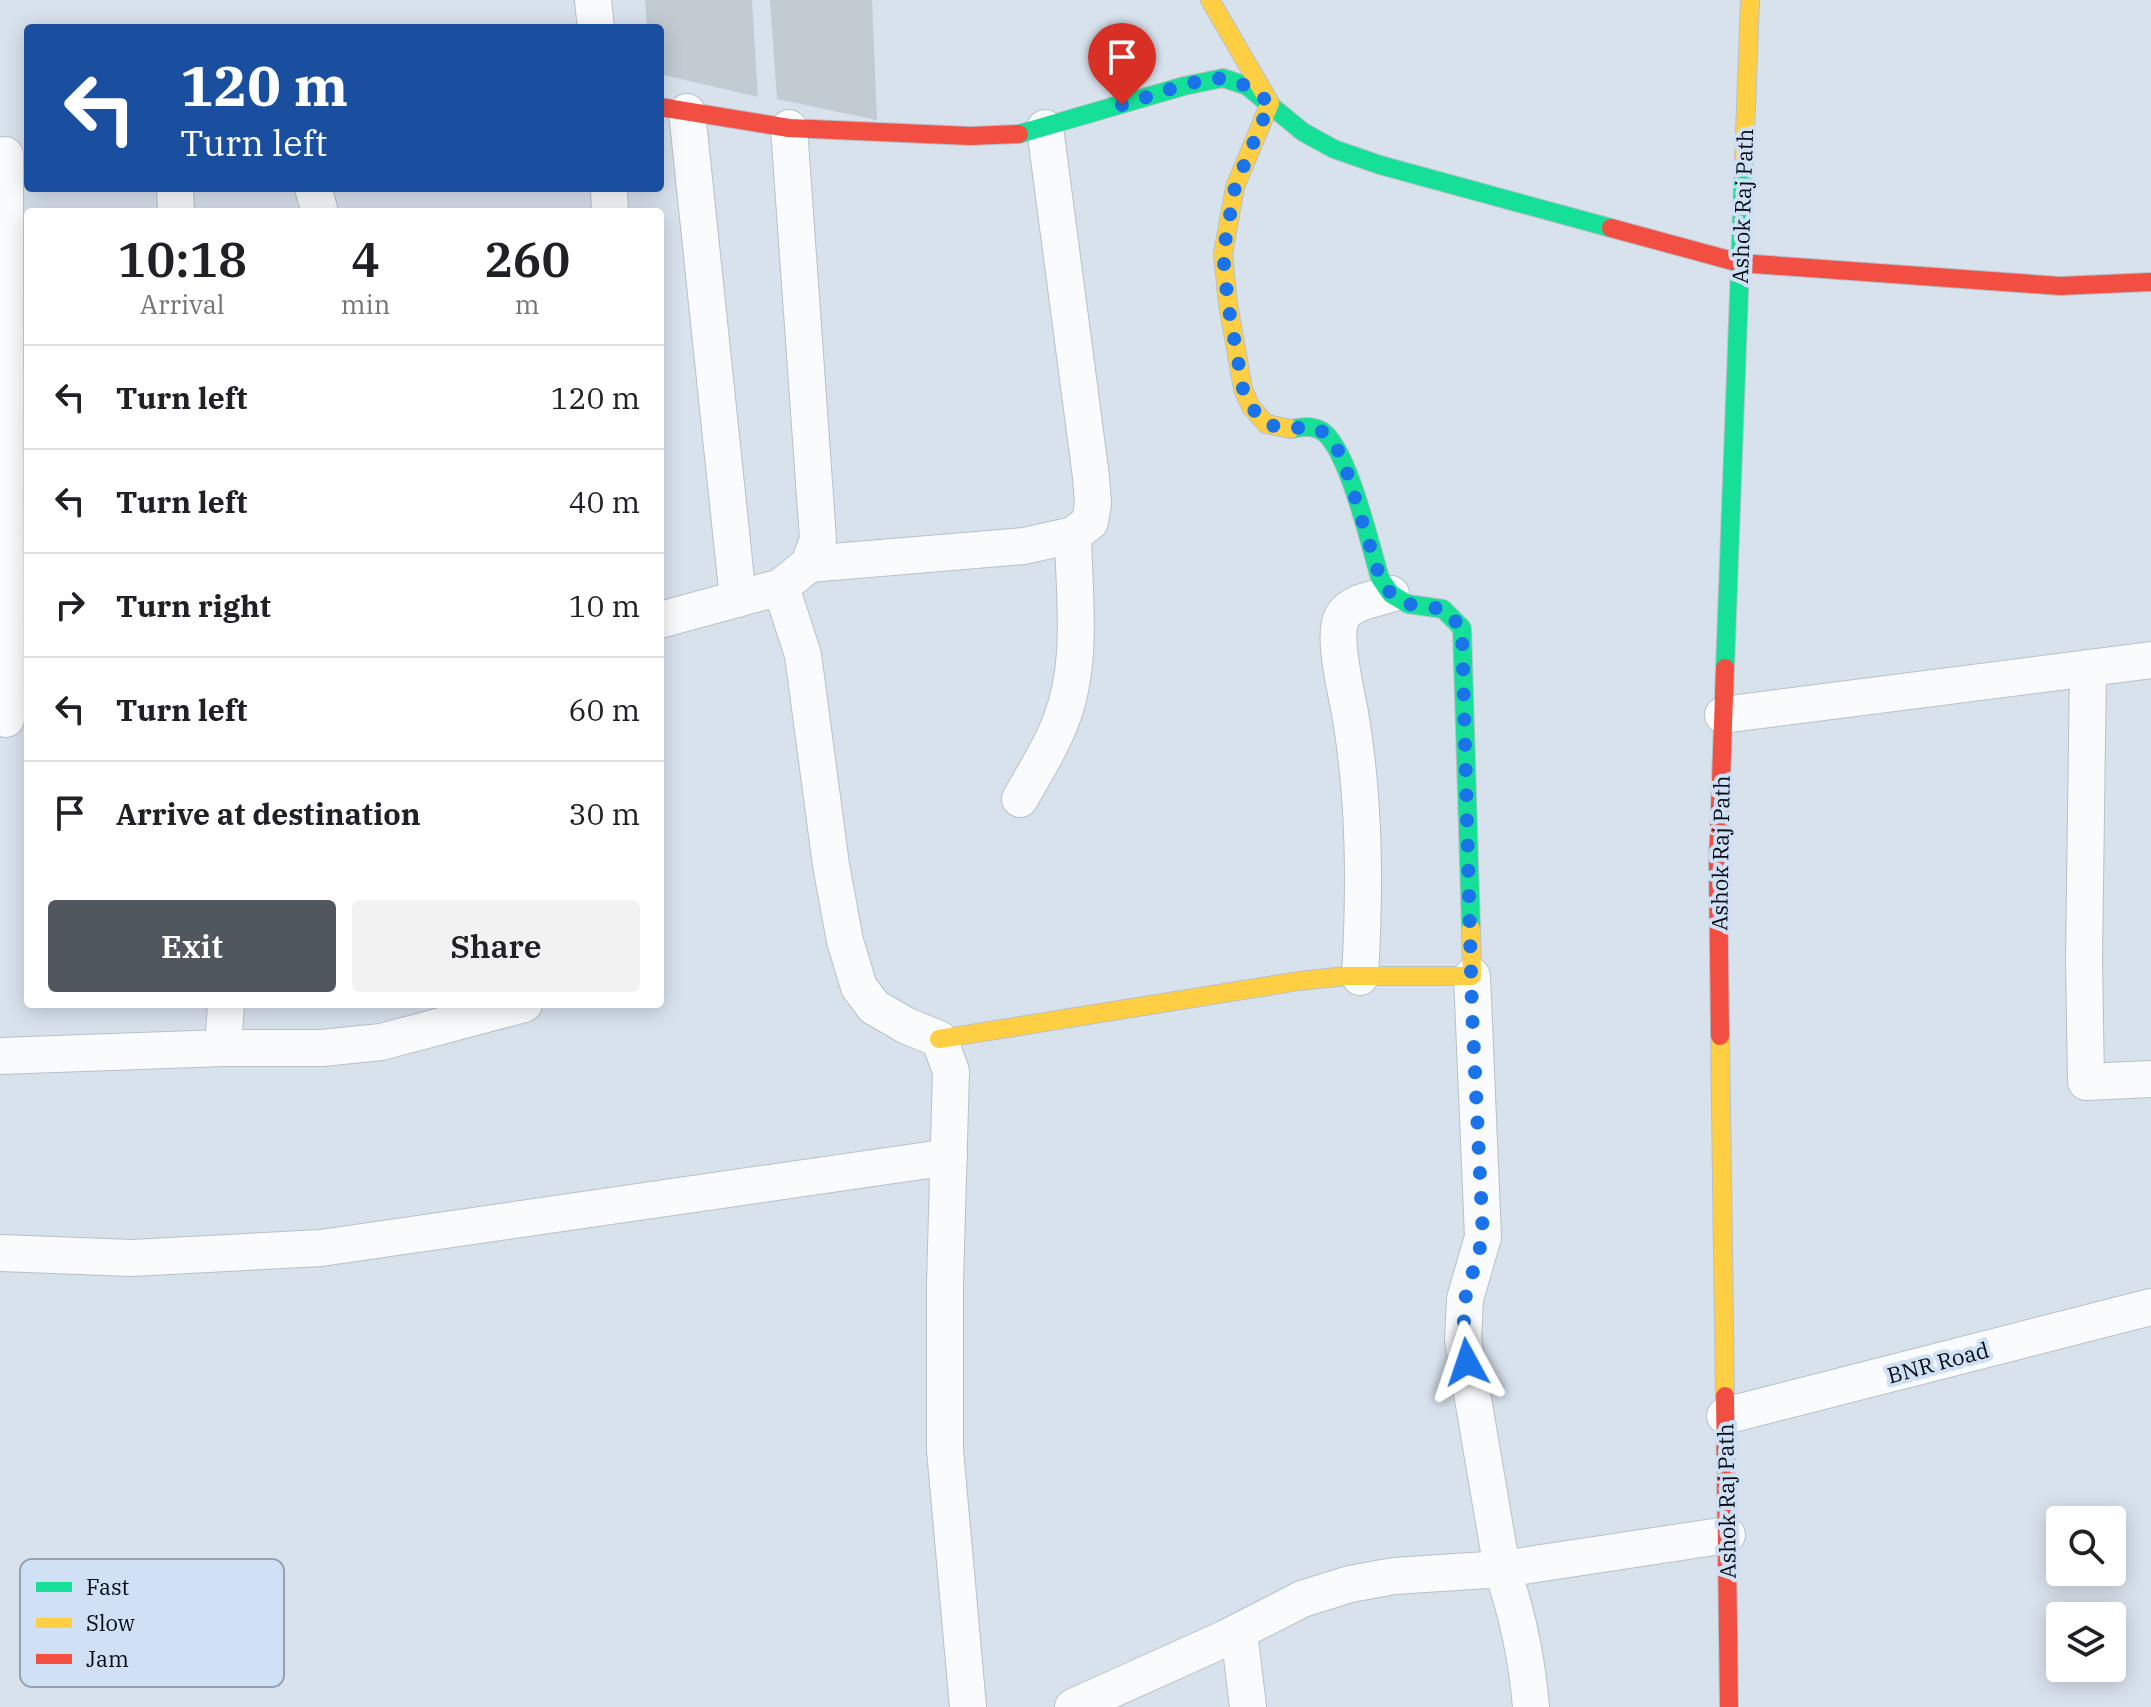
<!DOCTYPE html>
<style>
:root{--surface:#fff;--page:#f2f2f2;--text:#202124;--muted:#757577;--line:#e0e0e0;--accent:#50575f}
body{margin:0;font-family:"IBM Plex Serif",serif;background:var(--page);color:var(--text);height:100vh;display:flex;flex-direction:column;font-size:30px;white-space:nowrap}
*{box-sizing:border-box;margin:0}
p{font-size:26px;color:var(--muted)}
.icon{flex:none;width:44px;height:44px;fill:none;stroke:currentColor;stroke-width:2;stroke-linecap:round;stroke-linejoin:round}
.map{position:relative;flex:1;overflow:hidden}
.details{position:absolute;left:24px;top:208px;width:640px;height:800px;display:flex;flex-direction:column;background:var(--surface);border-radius:8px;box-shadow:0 4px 20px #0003}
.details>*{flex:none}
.hud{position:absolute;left:24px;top:24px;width:640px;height:168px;border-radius:8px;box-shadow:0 4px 20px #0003;background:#1a4fa0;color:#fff;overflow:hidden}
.tools{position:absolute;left:2046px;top:1506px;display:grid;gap:16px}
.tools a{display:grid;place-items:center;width:80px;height:80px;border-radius:8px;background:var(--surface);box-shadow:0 4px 20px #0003;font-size:40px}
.pin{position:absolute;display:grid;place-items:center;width:68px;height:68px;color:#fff;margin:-82px -34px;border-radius:50% 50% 50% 0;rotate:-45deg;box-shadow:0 0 8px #0007}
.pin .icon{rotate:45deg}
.me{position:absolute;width:88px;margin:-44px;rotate:355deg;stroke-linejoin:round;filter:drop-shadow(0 0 6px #0008)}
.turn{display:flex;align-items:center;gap:28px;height:168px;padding:0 24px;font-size:36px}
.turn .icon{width:104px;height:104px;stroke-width:2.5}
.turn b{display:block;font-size:56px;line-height:68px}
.eta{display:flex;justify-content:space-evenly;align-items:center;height:136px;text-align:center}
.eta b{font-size:48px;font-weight:600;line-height:56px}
.button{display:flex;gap:16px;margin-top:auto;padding:16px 24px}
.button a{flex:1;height:92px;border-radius:8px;background:var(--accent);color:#fff;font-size:32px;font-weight:600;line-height:92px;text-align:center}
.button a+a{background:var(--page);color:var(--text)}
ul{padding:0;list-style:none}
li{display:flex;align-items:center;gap:24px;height:104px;padding:0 24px;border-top:2px solid var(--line)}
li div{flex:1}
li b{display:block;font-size:30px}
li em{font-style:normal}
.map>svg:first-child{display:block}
</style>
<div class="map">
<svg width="2151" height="1707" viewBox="0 0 2151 1707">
<rect width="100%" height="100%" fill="#d8e2ed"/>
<g fill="#c2cad2">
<polygon points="645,0 752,0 758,97 660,74 660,28 647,28"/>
<polygon points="770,0 872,0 877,120 777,99"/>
</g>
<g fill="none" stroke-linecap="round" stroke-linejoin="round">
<g stroke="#b8c0c9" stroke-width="38">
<g id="street">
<polyline points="593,0 596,28"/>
<polyline points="687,112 738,599"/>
<polyline points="5,155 6,719"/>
<polyline points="175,188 176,212"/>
<polyline points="313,188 320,212"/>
<polyline points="609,188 610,212"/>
<polyline points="809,564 1024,546 1073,535 1090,522 1093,503 1091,477 1045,128"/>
<polyline points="781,587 803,655 831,865 845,941 859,987 874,1007 907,1026 939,1039 951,1071 945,1283 945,1450 968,1707"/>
<polyline points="660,620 781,587 809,564 818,539 789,128"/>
<polyline points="2088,668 2084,959 2086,1082 2151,1079"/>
<polyline points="1723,715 2151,660"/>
<path d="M1020,799C1033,775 1050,750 1060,723C1084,664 1074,597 1073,535"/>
<path d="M1472,976L1483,1237L1465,1299L1463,1340L1502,1569C1518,1615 1527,1659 1531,1707"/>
<path d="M1360,977C1365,888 1365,801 1350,713C1346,691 1332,636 1342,617C1351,601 1376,599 1391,594"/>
<polyline points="223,1048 226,1004"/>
<polyline points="0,1056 223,1048 322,1048 381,1042 524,1004"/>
<polyline points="0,1253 132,1258 321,1248 949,1157"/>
<path d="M1725,1416C1867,1381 2009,1342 2151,1307"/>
<polyline points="1239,1632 1248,1707"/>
<polyline points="1073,1707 1224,1639 1302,1599 1350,1584 1394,1576 1502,1569 1727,1535"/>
</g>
</g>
<g stroke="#b8c0c9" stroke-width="20">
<g id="fast">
<polyline points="1019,134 1184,86 1223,78 1247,86 1303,132 1334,149 1380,165 1611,228"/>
<path d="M1291,429C1303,427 1311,425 1322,431C1348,448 1370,545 1380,578L1391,594L1408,604L1443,609L1462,628L1471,929"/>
<polyline points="1725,668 1744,160"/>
</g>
</g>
<g stroke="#b8c0c9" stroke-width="20">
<g id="slow">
<polyline points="1210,0 1270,103 1235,187 1223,254 1228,304 1243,389 1251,407 1266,424 1291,429"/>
<polyline points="1744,160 1750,0"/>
<polyline points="1720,1036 1725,1396"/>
<polyline points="939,1039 1299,981 1346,976 1472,976 1471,929"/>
</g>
</g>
<g stroke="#b8c0c9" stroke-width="20">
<g id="jam">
<polyline points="660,107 789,128 970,136 1019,134"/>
<polyline points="1611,228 1740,263 2060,286 2151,282"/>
<polyline points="1720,1036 1718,864 1725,668"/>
<polyline points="1725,1396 1729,1707"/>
</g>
</g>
<use href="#street" stroke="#f9fbfc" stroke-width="36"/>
<use href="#fast" stroke="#16e098" stroke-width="18"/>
<use href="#slow" stroke="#ffcf43" stroke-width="18"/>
<use href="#jam" stroke="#f24e42" stroke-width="18"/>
</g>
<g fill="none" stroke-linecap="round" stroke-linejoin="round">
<path stroke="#1a73e8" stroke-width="14" stroke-dasharray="0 25.2" d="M1122,105C1146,98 1204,75 1226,79C1244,82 1256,93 1270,103L1235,187L1223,254L1228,304L1243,389L1251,407L1266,424L1288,429L1311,426L1325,433L1342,456L1380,578L1391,594L1408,604L1443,609L1462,628L1472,1010L1483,1237L1465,1299L1463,1340L1467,1362"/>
</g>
<g text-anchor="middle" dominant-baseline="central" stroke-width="8" stroke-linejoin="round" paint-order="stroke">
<g font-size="22" fill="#070c13" stroke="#d0e1f5">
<text transform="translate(1742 206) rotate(-88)">Ashok Raj Path</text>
<text transform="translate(1720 853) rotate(-89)">Ashok Raj Path</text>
<text transform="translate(1938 1362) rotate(-15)">BNR Road</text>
<text transform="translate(1726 1501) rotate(-91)">Ashok Raj Path</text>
</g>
</g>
<rect x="20" y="1559" width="264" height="128" rx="12" fill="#d0e1f5" stroke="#94a1b1" stroke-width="2"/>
<rect x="36" y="1582" width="36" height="10" fill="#16e098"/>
<rect x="36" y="1618" width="36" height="10" fill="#ffcf43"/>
<rect x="36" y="1654" width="36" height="10" fill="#f24e42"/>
<g font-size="22" fill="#070c13">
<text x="86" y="1595">Fast</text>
<text x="86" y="1631">Slow</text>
<text x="86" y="1667">Jam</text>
</g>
</svg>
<div class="tools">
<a><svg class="icon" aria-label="search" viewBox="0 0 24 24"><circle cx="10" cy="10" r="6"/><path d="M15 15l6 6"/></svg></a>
<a><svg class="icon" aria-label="layers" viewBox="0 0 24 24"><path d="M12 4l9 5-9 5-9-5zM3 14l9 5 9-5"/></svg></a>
</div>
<div class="pin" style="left:1122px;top:105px;background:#d93025"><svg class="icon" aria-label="arrive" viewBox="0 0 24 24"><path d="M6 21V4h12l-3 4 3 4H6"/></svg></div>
<svg class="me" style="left:1467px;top:1362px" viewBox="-20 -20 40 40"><path d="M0-17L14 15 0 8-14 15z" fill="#1a73e8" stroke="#fff" stroke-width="4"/></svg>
<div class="hud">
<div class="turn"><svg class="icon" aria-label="left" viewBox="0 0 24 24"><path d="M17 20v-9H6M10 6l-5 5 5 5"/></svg><div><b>120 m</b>Turn left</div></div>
</div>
<section class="details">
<div class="eta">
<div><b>10:18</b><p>Arrival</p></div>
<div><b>4</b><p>min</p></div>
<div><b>260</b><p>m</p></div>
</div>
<ul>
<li><svg class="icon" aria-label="left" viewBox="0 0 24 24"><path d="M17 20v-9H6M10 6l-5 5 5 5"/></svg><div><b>Turn left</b></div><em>120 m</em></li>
<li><svg class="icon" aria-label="left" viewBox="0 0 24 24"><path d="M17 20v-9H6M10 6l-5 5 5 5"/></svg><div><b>Turn left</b></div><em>40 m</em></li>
<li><svg class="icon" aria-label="right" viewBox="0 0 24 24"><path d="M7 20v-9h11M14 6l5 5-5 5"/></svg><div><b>Turn right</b></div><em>10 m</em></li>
<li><svg class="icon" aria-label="left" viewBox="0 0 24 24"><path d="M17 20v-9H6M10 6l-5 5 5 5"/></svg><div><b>Turn left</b></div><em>60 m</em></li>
<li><svg class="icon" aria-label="arrive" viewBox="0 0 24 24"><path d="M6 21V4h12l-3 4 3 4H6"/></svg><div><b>Arrive at destination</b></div><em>30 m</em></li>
</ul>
<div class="button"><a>Exit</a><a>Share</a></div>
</section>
</div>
